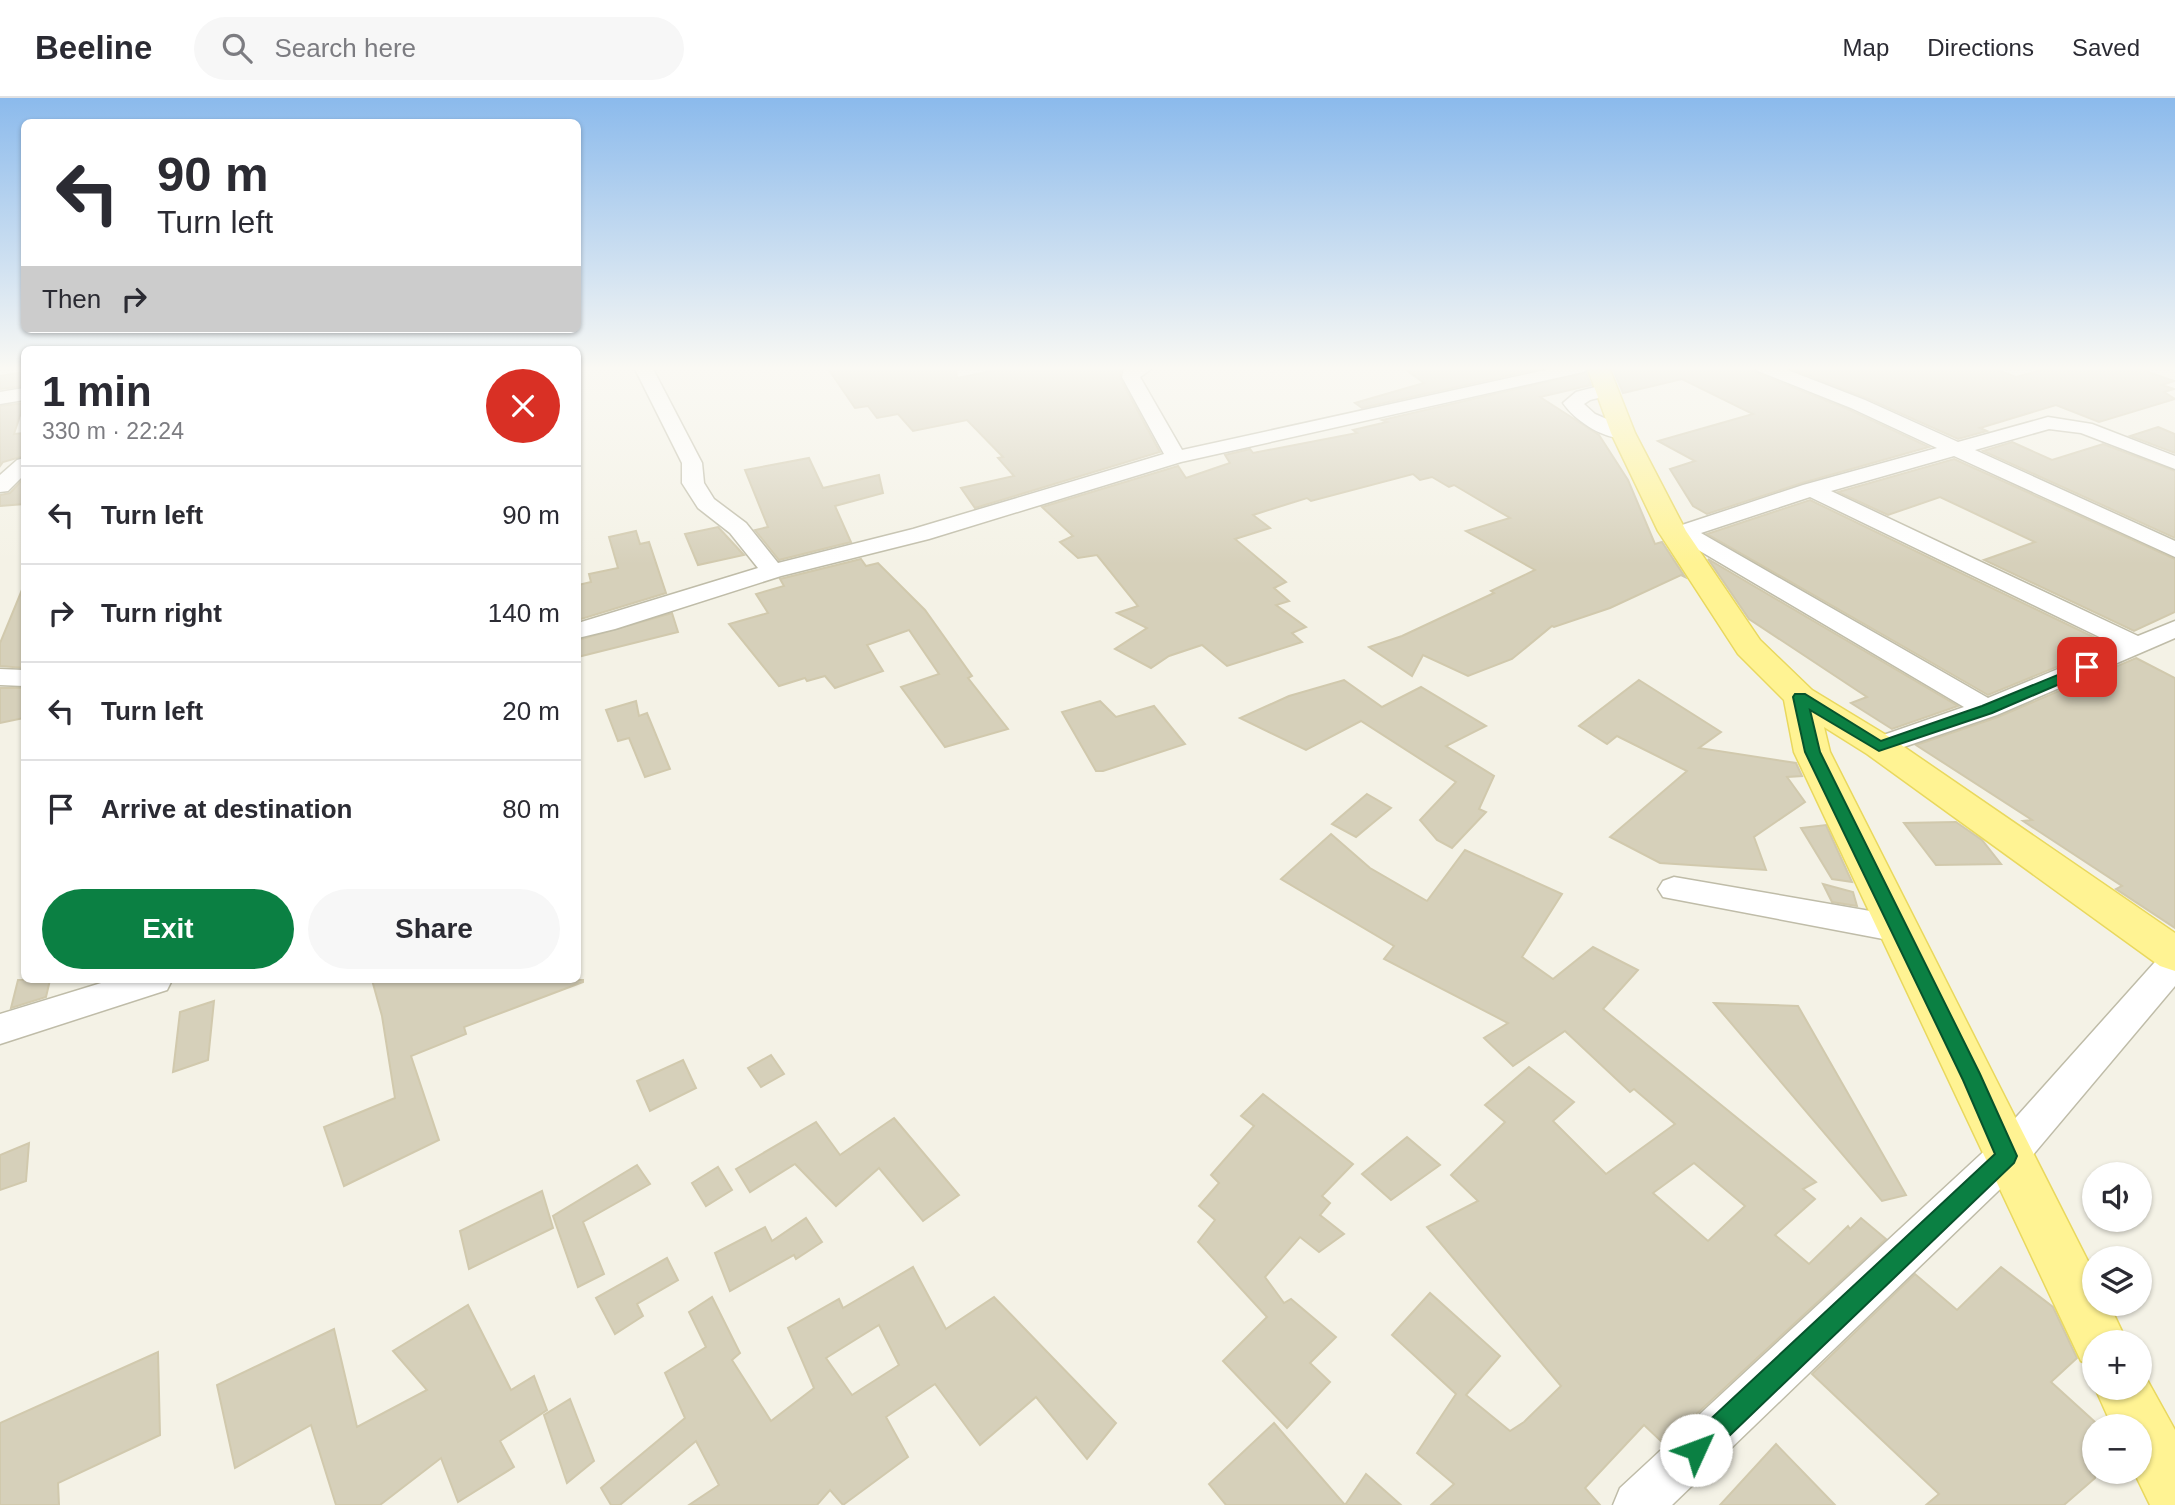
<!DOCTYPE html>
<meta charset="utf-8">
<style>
:root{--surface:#fff;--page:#f7f7f7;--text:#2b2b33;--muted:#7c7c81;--line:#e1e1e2;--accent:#0b8043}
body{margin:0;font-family:Arial,sans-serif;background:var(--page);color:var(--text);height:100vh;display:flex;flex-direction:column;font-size:26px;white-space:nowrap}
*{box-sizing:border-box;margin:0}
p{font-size:23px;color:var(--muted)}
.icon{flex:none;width:38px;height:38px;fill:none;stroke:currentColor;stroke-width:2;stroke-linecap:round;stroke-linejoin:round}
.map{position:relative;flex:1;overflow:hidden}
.panel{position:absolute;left:21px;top:248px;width:560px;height:637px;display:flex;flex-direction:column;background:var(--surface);border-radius:10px;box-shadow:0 2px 5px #0004}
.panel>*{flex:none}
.top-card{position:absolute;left:21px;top:21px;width:560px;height:214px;border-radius:10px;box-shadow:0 2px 5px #0004;background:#fff;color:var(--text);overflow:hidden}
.controls{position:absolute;left:2082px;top:1064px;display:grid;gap:14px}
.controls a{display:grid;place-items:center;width:70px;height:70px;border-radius:50%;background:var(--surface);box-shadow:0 2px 5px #0004;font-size:35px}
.pin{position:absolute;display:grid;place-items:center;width:60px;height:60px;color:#fff;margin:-30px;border-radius:14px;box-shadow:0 4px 10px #0006}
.me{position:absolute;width:77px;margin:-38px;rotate:47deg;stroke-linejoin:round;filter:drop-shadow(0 0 5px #0008)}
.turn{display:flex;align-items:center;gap:24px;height:147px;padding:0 21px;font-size:32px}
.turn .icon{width:91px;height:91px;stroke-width:2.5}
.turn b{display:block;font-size:49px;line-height:60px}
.then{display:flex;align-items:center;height:66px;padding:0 21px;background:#0003;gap:14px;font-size:26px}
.round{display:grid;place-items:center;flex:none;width:74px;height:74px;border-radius:37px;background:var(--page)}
.overview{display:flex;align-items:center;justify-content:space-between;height:119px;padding:0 21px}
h1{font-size:42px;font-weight:800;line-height:52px}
.primary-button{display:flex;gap:14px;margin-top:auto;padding:14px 21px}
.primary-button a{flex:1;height:80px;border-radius:42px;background:var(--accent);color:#fff;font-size:28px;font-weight:800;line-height:80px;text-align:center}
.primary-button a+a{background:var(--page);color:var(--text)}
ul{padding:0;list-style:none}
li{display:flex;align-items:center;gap:21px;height:98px;padding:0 21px;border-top:2px solid var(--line)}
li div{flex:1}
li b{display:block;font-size:26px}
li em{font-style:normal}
header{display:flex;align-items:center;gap:42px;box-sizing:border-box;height:98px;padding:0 35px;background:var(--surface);border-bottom:2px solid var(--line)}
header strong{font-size:33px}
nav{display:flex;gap:38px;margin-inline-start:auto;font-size:24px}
.search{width:490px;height:63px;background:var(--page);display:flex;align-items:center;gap:18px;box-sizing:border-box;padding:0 24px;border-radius:38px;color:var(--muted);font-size:26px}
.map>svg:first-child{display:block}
</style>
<header>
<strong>Beeline</strong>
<div class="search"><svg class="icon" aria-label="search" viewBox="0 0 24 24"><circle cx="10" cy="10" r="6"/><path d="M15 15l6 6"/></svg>Search here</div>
<nav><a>Map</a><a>Directions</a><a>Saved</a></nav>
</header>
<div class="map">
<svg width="2175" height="1407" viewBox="0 0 2175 1407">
<rect width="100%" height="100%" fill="#f4f2e6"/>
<g fill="#d6d0ba" stroke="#d1c9ad" stroke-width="2" fill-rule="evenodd">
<polygon points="827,269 956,269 957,280 1012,269 1030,269 1035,273 1118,269 1121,271 1120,280 1160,354 975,410 961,390 1014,378 998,360 1003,359 967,322 913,333 898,316 877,320 868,308 855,310"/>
<polygon points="1402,269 1548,269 1362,310 1355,305 1424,285"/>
<polygon points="1612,269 1752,269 1757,275 1850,312 1929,349 1802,385 1707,416 1693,408 1670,371 1695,363 1658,343 1753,316 1682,281 1623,295"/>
<polygon points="1787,269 1990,269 2016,279 2052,269 2134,269 2174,283 2162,287 2174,291 2164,294 2175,301 2099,324 2056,307 1980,330 1987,333 1958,341 1866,300"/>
<polygon points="24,274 24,288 0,291 0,278"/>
<polygon points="1586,275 1591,287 1540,299 1599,337 1628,382 1655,446 1662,444 1685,479 1681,477 1610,510 1554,529 1552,528 1512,561 1468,578 1423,557 1412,578 1369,549 1402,538 1494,495 1491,493 1535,472 1466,433 1510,420 1454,387 1449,389 1432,379 1420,382 1413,376 1311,403 1307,400 1253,417 1270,430 1235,441 1286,484 1274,490 1289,503 1276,507 1306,529 1292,535 1302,544 1227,568 1202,547 1169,558 1151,570 1115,551 1147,530 1117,515 1138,508 1097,457 1078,460 1060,444 1073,438 1042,409 1178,368 1186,380 1230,365 1225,357 1250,351 1253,355 1357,335 1353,332 1387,324 1382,322"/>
<polygon points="24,305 14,336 24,335 24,358 3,364 0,368 0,308"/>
<polygon points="2158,329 2175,336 2175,355 2130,338"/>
<polygon points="2012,344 2052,362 2103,346 2175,373 2175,440 1983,353"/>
<polygon points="809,360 823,390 879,377 883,395 835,408 851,444 779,462 755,432 768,429 745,372"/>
<polygon points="1954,361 2175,461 2175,514 2134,533 1984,462 2035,444 1940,399 1888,417 1838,394"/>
<polygon points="24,380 24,406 0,408 0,397 10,395"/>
<polygon points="1810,402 2110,547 1988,597 1707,436"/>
<polygon points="718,429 744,457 698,467 685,436"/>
<polygon points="636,433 640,446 649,444 666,495 578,522 578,487 591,484 589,476 618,470 609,439"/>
<polygon points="861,461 866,468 878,465 925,512 972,578 968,580 1008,631 945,649 901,589 939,576 909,532 867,547 883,573 835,590 825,578 807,583 805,580 779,588 729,526 768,515 756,496 784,488 780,481"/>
<polygon points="1708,461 1958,608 1892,631 1851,605 1867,599 1749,521"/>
<polygon points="24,487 24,570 0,568 0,545"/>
<polygon points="672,515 678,534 578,559 578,542"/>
<polygon points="2136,560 2175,580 2175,830 2116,791 2122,788 2023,723 2032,722 1916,647 1998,619"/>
<polygon points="1344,582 1382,609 1421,589 1486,628 1446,648 1494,678 1479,711 1486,714 1452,750 1437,742 1420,722 1456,684 1361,623 1306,652 1240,620 1289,598"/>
<polygon points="1639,582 1721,634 1699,650 1796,665 1802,678 1787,679 1805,704 1754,739 1766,772 1660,765 1610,739 1687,673 1617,638 1607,646 1579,628"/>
<polygon points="0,590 24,590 24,620 0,625"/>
<polygon points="636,603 639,618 647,615 670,671 645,679 629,640 618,643 606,612"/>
<polygon points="1100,603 1116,619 1154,608 1185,646 1103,673 1096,673 1062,614"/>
<polygon points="1367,696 1391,710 1356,739 1332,726"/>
<polygon points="1956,724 1982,742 2001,766 1936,767 1904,725"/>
<polygon points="1826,727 1852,784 1832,781 1801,730"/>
<path d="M1331,736L1370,770L1427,803L1465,752L1562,796L1522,859L1553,881L1593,849L1638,872L1603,911L1816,1084L1803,1091L1815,1101L1775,1137L1809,1166L1848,1128L1850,1131L1861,1120L1886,1141L1664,1346L1644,1327L1585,1390L1600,1407H1431L1454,1386L1417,1355L1456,1296L1392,1237L1430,1195L1500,1258L1466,1297L1510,1333L1524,1324L1561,1288L1427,1129L1478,1103L1451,1077L1505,1024L1485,1007L1529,969L1574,1004L1553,1023L1606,1076L1675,1026L1634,991L1630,994L1565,933L1513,968L1484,940L1508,925L1384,861L1394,848L1281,781ZM1694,1065L1745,1108L1708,1143L1653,1095Z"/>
<polygon points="1823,786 1853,794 1857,808 1832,804"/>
<polygon points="18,882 50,882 46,899 11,910"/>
<polygon points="372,882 583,882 583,884 464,929 466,936 411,958 439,1042 344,1088 324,1029 395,1000 382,918"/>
<polygon points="214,903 208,962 173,974 180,914"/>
<polygon points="1714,905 1798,908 1906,1097 1882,1103"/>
<polygon points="771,957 784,976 761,989 748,970"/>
<polygon points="683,962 696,990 650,1013 637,983"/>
<polygon points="1263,996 1353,1066 1322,1098 1330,1105 1320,1117 1344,1136 1319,1154 1300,1139 1265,1179 1284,1205 1291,1201 1336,1239 1310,1265 1330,1284 1287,1330 1223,1263 1267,1219 1198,1144 1215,1122 1199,1108 1219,1085 1211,1077 1254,1028 1241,1018"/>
<polygon points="894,1020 959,1097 923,1123 879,1070 836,1108 795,1066 750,1094 736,1071 816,1024 840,1057"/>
<polygon points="1407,1039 1440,1067 1391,1102 1362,1076"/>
<polygon points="29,1045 26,1083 0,1092 0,1057"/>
<polygon points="637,1067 650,1086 583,1124 604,1176 578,1189 553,1118"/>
<polygon points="718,1069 732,1092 706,1108 692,1085"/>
<polygon points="542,1093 553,1130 469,1171 460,1133"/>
<polygon points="806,1120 822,1144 796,1161 794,1157 730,1193 715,1155 765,1129 772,1143"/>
<polygon points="667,1160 678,1182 637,1206 643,1218 615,1236 596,1200"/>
<path d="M913,1169L946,1231L994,1199L1116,1325L1087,1361L1036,1299L980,1347L935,1286L886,1319L908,1359L843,1407L830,1392L817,1407H689L719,1387L696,1343L620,1407H611L601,1390L685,1320L665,1275L706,1249L689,1214L712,1199L740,1255L732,1262L771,1323L814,1290L788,1230L839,1201L843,1210ZM879,1227L899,1267L852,1297L826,1260Z"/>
<polygon points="2001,1169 2053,1209 2077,1260 2051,1284 2095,1324 2095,1380 2064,1407 1926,1407 1939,1396 1812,1276 1915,1176 1957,1212"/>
<polygon points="468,1207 511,1292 534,1278 547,1312 500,1343 514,1369 458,1404 441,1360 380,1407 336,1407 311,1327 235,1370 217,1287 334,1231 357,1329 427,1292 393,1253"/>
<polygon points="158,1254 160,1337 58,1385 59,1407 0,1407 0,1325"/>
<polygon points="570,1301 594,1363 567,1385 544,1317"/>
<polygon points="1274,1325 1345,1407 1366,1376 1401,1407 1226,1407 1209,1386"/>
<polygon points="1776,1346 1835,1407 1720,1407"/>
</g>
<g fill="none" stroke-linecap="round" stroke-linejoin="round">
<g stroke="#bfbca8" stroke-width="3">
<g id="minor">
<polygon points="636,269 653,271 702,365 704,385 714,401 746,425 778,465 913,431 1164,356 1122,279 1124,271 1154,269 1140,279 1182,352 1559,269 1592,269 1583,274 1181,364 929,441 781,478 615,531 578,540 578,525 758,470 730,435 698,410 682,385 682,365 635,271"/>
<path d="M1755,269H1780L1865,302L1958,344L2048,319L2092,326L2175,358V371L2081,335L2049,331L1975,352L2175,443V459L1954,358L1831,393L2138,538L2175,523V540L1997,617L1889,654L1879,657L1869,654L1865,648L1869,642L1964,609L1678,440L1664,438L1661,433L1664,428L1682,427L1803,387L1937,350L1851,310L1758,273ZM1810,399L2116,547L1988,600L1701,435Z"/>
<path d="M1607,286L1614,288L1616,292L1614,296L1590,302L1584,306L1595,316L1630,331L1633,335L1630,339C1608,345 1575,323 1563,305L1576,294Z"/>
<polygon points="24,290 24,302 0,306 0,294"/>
<polygon points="24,360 24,377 8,393 0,394 0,377 17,362"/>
<polygon points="0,571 24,572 24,588 0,587"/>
<polygon points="1674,779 1899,818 1911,822 1916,831 1911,840 1899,844 1663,799 1658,791 1663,783"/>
<polygon points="2175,851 2175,888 2021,1071 1672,1407 1613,1407 1620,1390 1993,1045 2163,855"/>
<polygon points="111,882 172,882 167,892 0,946 0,916"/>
</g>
</g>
<g stroke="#e9d85e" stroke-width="3">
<g id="major">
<polygon points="1587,269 1609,269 1635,335 1686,433 1760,542 1812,592 1891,640 2175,835 2175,873 2160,868 1867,656 1824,629 1830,654 2095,1177 2095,1206 2109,1206 2127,1244 2095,1244 2095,1269 2081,1263 1794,654 1784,602 1738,556 1658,433 1611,335"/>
<polygon points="2140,1269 2175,1332 2175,1407 2150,1407 2134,1374 2140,1374 2140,1328 2112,1328 2095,1290 2140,1290"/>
</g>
</g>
<use href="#minor" fill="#fff" fill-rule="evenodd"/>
<use href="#major" fill="#fff393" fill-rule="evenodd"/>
</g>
<linearGradient id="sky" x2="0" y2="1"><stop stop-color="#8bbaec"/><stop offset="0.58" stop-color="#faf9f4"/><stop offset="1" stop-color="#faf9f4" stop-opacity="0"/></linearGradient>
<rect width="2175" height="466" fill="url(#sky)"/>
<polygon fill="#0b8043" stroke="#07532c" stroke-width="2" points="2087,565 2092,566 2092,572 1992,615 1879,653 1810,612 1820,654 1980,976 2017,1058 2014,1065 1705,1361 1696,1364 1687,1361 1683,1352 1687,1343 1995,1056 1963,982 1805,654 1793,599 1795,596 1805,596 1881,643 1982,608"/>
</svg>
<div class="controls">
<a><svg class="icon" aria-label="sound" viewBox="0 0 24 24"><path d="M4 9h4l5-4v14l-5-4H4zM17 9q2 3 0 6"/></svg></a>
<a><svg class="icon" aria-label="layers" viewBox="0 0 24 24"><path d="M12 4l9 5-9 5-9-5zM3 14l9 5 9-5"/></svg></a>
<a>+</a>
<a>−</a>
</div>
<div class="pin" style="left:2087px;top:569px;background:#d93025"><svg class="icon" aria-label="arrive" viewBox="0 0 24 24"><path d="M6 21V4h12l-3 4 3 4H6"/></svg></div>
<svg class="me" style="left:1696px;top:1352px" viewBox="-20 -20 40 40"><circle r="19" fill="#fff"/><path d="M0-13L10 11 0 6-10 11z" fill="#0b8043"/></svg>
<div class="top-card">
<div class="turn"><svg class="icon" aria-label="left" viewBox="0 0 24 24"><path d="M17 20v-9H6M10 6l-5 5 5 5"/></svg><div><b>90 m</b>Turn left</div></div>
<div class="then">Then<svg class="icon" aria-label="right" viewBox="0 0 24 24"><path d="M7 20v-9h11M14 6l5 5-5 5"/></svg></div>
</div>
<section class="panel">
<div class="overview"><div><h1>1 min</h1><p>330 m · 22:24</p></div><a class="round" style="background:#d93025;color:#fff"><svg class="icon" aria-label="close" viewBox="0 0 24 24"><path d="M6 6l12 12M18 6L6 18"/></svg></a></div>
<ul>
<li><svg class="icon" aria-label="left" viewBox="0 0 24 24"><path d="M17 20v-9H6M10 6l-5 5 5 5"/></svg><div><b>Turn left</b></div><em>90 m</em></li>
<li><svg class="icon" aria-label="right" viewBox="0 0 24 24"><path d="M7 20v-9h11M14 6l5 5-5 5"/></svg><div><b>Turn right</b></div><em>140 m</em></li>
<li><svg class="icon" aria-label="left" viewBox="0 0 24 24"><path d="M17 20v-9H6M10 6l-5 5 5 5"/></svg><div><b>Turn left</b></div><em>20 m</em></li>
<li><svg class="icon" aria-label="arrive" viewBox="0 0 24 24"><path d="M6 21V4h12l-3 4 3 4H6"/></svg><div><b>Arrive at destination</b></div><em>80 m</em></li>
</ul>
<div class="primary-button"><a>Exit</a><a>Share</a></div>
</section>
</div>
